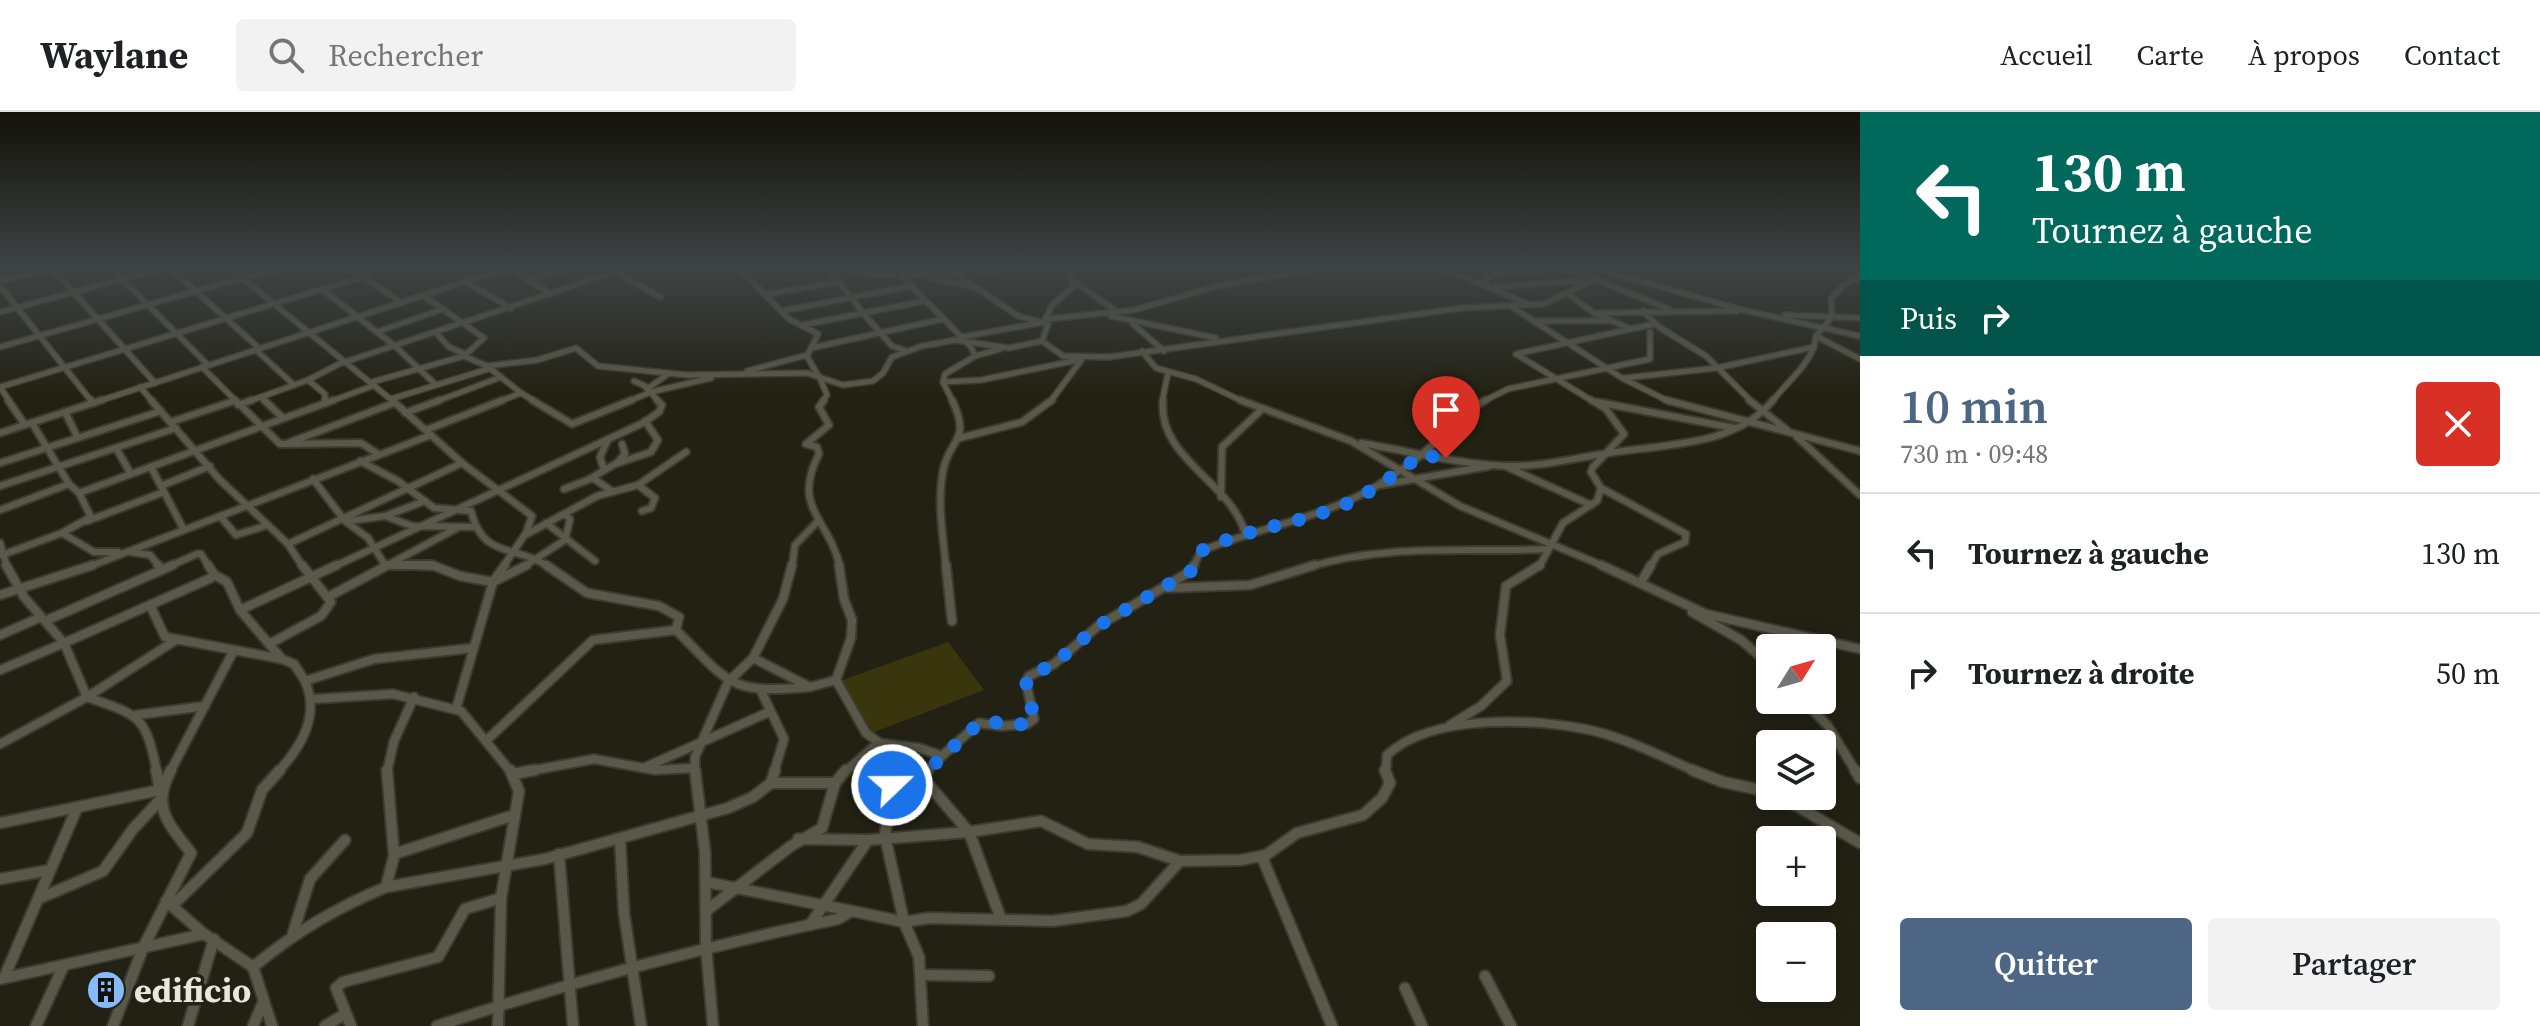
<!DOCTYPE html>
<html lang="fr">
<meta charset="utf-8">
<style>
:root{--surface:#fff;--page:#f2f2f2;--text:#202124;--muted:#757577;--line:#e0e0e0;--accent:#4d6685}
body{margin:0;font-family:"Source Serif 4",serif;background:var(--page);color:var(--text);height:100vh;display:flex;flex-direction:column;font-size:30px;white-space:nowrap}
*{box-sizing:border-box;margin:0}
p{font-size:26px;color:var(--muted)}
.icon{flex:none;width:44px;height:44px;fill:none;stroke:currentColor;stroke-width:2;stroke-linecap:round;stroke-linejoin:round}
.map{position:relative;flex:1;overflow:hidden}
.side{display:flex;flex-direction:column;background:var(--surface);width:680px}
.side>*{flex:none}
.top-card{background:#00695c;color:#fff;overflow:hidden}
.needle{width:52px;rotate:53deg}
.controls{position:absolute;left:1756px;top:522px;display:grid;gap:16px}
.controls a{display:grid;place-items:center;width:80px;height:80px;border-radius:8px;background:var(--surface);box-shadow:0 4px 20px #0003;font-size:40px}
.pin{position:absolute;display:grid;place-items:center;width:68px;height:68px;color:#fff;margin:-82px -34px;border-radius:50% 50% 50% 0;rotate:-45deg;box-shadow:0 0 8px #0007}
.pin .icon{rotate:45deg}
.me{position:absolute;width:88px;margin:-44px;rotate:68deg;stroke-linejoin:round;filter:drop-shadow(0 0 6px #0008)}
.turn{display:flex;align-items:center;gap:28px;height:168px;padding:0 40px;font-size:36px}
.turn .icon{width:104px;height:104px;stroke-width:2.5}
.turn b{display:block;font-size:56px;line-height:68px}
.then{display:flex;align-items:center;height:76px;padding:0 40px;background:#0003;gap:16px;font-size:30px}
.round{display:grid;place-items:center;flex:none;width:84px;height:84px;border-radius:8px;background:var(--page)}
.head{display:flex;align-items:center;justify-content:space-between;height:136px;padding:0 40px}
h1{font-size:48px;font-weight:600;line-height:60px;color:var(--accent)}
.button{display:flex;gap:16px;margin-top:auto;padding:16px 40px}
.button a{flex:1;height:92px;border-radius:8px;background:var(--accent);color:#fff;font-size:32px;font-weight:600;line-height:92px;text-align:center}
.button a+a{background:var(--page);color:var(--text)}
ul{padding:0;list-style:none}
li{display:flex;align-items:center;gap:24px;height:120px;padding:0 40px;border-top:2px solid var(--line)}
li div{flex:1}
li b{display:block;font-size:30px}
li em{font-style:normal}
header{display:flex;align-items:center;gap:48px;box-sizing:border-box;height:112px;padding:0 40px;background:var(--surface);border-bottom:2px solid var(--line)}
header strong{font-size:38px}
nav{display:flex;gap:44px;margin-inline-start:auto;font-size:28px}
.search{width:560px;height:72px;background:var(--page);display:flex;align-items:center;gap:20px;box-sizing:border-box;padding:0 28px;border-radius:8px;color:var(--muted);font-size:30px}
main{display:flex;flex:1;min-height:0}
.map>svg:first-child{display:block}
</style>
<header>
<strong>Waylane</strong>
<div class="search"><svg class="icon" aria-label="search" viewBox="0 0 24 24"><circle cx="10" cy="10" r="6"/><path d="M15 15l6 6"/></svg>Rechercher</div>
<nav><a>Accueil</a><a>Carte</a><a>À propos</a><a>Contact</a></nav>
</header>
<main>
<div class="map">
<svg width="1860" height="914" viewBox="0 0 1860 914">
<rect width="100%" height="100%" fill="#222113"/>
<polygon fill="#39350c" points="948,530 984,578 872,621 840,569"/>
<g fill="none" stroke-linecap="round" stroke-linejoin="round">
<g stroke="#3c3b32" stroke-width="8">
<g id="minor-far3">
<polyline points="52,156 155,271"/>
<polyline points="111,156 208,253"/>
<polyline points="170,156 260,237"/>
<polyline points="230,156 394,290"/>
<polyline points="350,156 402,191"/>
<polyline points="509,156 551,182"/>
<polyline points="739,156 789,207 818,222 807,244 817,262"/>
<polyline points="841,156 873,162 960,162"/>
<polyline points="957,156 961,165 1018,204 1048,212 1042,229"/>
<polyline points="1444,156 1528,192"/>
<polyline points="1567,156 1669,197"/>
<polyline points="1595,156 1739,197 1860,224"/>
<polyline points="958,157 1015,156"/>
<polyline points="616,160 660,185"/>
<polyline points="901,163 971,235 975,244 945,262 943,270 953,290"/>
<polyline points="929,166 975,175"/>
<polyline points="531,168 565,156"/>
<polyline points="0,169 50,156"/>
<polyline points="1073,169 1116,199"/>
<polyline points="466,170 511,196"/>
<polyline points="1483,170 1493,162 1564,156"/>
<polyline points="0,174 92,290"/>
<polyline points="1495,175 1586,168"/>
<polyline points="322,177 396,235 436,273"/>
<polyline points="1567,181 1594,201 1631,217"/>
<polyline points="768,182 837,170"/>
<polyline points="424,184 484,226 464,244"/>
<polyline points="1512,195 1622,266 1670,290"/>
<polyline points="782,199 910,174"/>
<polyline points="1643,199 1659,215 1706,244 1752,290"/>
<polyline points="0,200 164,156"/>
<polyline points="863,201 925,189"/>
<polyline points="863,201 892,234 904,238"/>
<polyline points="1594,201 1737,199"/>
<polyline points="1785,203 1860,206"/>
<polyline points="1111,204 1216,226"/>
<polyline points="1046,207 1134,198 1218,174 1315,156"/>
<polyline points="1536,209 1607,209"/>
<polyline points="1133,212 1164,239"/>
<polyline points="803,213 863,201 829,156"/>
<polyline points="377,220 443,197"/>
<polyline points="437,222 449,235 465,242"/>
<polyline points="1816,224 1860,247"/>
<polyline points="962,225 1044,210 1052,193 1073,175 1069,156"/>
<polyline points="0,235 277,156"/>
<polyline points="811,236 943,207"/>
<polyline points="256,238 294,273"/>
<polyline points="1142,239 1156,256 1196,267 1244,290"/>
<polyline points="975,244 1000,237"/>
<polyline points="487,254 521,281"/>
<polyline points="202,255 237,290"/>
<polyline points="747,259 807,243"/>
<polyline points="819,264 827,283 822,290"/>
<polyline points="1624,266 1716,256 1814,235 1816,224 1832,205 1831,187 1844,173 1860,165"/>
<polyline points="308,268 325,282 325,290"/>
<polyline points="634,269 645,274 659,290"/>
<polyline points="372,270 464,244 487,254 537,248 576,236 598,254 687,263 807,261 843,273 873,269 883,261 892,245 922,234 955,228 1009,236 1042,229 1063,244 1109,245 1462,196 1544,192 1593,168"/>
<polyline points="943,270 981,268 1078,248"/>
<polyline points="140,275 153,290"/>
<polyline points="647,277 668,262"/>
<polyline points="261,285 266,290"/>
<polyline points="391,287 488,257"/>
<polyline points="10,290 0,275 362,165"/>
<polyline points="96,290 507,156"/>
<polyline points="247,290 308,268 339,252 626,156"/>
<polyline points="329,290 375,273"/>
<polyline points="435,290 501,265"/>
<polyline points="498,290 521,281 536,290"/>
<polyline points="627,290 651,280 711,266"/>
<polyline points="1050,290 1082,247"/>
<polyline points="1162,290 1168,261"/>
<polyline points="1482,290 1508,277 1650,247 1650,220"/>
<polyline points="1594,290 1516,242 1654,212"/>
<path d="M1772,290C1787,269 1804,259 1814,235"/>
</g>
</g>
<g stroke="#3c3b32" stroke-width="10">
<g id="minor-far2">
<polyline points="8,288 25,313"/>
<polyline points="91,288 93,291"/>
<polyline points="151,288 220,368 288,432"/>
<polyline points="235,288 280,332 361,331 378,342"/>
<polyline points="264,288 283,306"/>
<polyline points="325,288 325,291"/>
<polyline points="392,288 462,351 532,404 526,421 503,455"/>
<polyline points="532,288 572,312 632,288"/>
<path d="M824,288L819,295L829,313L806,332L817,335L819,342C791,396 829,406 840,455"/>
<path d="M1163,288C1157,346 1231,370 1245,421"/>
<polyline points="1240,288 1351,329 1460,394 1606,455"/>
<polyline points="1666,288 1860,339"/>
<polyline points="1749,288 1787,318"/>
<polyline points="1597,290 1734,316"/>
<polyline points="238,293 252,288"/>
<polyline points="65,300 78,326"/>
<polyline points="405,301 440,288"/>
<polyline points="171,310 234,289"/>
<polyline points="32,311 69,372 79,381 334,288"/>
<polyline points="426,318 503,288"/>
<polyline points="0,321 102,288"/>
<polyline points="1797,325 1860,383"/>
<polyline points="960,326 1022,310 1052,288"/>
<polyline points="288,331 394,291"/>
<path d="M1361,331C1408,339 1458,352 1506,354C1542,355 1574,346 1609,341C1663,332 1736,335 1773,288"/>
<polyline points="116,336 131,362"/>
<path d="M360,349L398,369L434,396L471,399C483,448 516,432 549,455"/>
<polyline points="0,351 161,299"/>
<polyline points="617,351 625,342 622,332"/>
<polyline points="151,355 184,418"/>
<polyline points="1507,355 1591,393"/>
<polyline points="604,358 600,345 608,327"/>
<polyline points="313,367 345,409 368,426 385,453 437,455"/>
<polyline points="588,368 615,352 651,340 658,328 645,309"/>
<polyline points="638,373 686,340"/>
<polyline points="1380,373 1490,354"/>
<polyline points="0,374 176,316"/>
<polyline points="161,374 210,354"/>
<polyline points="1601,376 1686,422 1685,430 1658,442 1650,455"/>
<polyline points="564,377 593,366 613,380"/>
<polyline points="79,381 91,405 62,421 94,440 118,440"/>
<polyline points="1221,385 1222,335 1261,298"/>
<polyline points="0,398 69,372"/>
<polyline points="220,404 236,423 265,414"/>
<polyline points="385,404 412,414 475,415"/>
<polyline points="87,409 164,380"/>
<polyline points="348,409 385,404 425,389"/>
<polyline points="546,411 595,449"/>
<polyline points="527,422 597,384 638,373 655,386 651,396 642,399"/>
<polyline points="0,431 7,455"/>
<polyline points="131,440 150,443 160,455"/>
<polyline points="2,443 62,421"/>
<polyline points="88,455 431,323"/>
<polyline points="168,455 197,442 201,442 209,455"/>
<polyline points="303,455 288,432 462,351"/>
<polyline points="333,455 643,311 659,300 662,293 657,288"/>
<polyline points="384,455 457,416"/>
<polyline points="523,455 565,428 570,407 564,402"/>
<polyline points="792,455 795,433 818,409"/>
<path d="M946,455C943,424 937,390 943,359C949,326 972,330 952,288"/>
<path d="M1193,455L1201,439C1260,415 1325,406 1380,372C1393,363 1408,354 1421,343C1445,323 1456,303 1486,288"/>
<path d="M1309,455C1387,431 1468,441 1548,437"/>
<polyline points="1539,455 1563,411 1597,389 1601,376 1591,360 1593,355 1624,322 1606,297 1591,288"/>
</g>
</g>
<g stroke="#3c3b32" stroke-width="12">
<g id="minor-far1">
<polyline points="6,453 24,485 64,531 211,466 214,462 208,453"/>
<polyline points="158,453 162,457"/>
<polyline points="385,453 432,453 460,464 493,470 527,453"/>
<path d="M546,453L587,481L659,494L679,505L676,518C731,573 729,582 810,575"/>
<polyline points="839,453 844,487 852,508 851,526 836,568 866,621 919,660"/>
<polyline points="946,453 952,509"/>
<polyline points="1601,453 1706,502 1860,537"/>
<polyline points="215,463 227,470 240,498 269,532"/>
<polyline points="1641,470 1651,453"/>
<polyline points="1168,476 1250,473 1315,453"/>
<polyline points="0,483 93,453"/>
<polyline points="328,485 388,453"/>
<polyline points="150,493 165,525 282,547 294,552 305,569 374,547 473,536"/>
<polyline points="240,498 337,453"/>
<polyline points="1692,500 1741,528 1770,553"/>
<polyline points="45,509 173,453"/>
<polyline points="0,523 41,505"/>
<polyline points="753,546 810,575 836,568"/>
<polyline points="282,547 269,532 321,504 331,490 302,453"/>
<path d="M0,558L64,531L87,585C140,604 145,602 157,660"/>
<polyline points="761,579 784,627 774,660"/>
<polyline points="313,587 393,582 461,599 511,660"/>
<polyline points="1803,588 1828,614 1856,660"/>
<polyline points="456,597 493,470 505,453"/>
<polyline points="136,603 205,594"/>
<polyline points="1450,613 1481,594 1507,569 1500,523 1506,474 1540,453"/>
<polyline points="488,627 593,528 676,518"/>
<polyline points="0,632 87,585 176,528"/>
<polyline points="646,655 769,600"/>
<polyline points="170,660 233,540"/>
<path d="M278,660C302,634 320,603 305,569"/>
<polyline points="387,660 394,629 414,585"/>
<polyline points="524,660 594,647 655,658 694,656"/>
<polyline points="695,660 695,645 728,570 753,546 783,487 792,453"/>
<polyline points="845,660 878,631 919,636 942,644 979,611 1001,614 1027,612 1034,607 1026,570 1029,564 1054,552 1098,514 1191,459 1194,453"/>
<polyline points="893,660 895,642"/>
<polyline points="926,660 942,644"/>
<path d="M1386,660L1387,643C1432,601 1537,606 1594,619C1630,628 1663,645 1697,660"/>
</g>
</g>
<g stroke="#3c3b32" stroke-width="14">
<g id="minor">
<polyline points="695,658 705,740 706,834 713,914"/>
<polyline points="893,658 885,724 904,810 919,845 923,914"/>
<polyline points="916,658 969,720 1001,807"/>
<polyline points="1692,658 1723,670 1770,680"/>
<polyline points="1855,658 1860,666"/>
<polyline points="513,662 535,658"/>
<polyline points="771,671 775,658"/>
<polyline points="892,673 928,658"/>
<polyline points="1780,684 1860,731"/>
<polyline points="0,711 160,678 156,658"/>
<polyline points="620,727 624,801 641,914"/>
<polyline points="798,727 868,728 969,720 1041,709 1088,732 1138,735 1180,749"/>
<polyline points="394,742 514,703"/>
<polyline points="559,742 573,914"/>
<polyline points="1262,745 1332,914"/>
<polyline points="0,767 50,758"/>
<polyline points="706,770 852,799"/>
<polyline points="386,775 545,747 728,696 753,685 771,671 835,671 846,658"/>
<polyline points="38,787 103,759 133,717 161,687"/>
<path d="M166,789L204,822L253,855C295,820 336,796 386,775L394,744L387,658"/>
<polyline points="172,794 247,721 262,678 280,658"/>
<polyline points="706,799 791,734 822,716 835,671"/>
<polyline points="810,813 868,728"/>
<polyline points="293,821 310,767 345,728"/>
<polyline points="253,855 272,914"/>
<polyline points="921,863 989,864"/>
<polyline points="1485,864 1511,914"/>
<polyline points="4,866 77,696"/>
<polyline points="0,867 204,822"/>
<polyline points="1405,876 1422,914"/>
<polyline points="36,914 64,853"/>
<path d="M113,914L143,836L191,741C168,711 151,695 171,658"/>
<polyline points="188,914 214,827"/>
<polyline points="253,914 262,893"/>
<polyline points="325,914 345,902"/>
<polyline points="351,914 336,876 343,870 438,845 465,797 501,786"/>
<path d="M437,914C569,870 702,835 838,807L852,799L904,810L929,806L1052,809L1127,799L1141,792L1180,749L1241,748L1266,743L1297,721L1363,703L1382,686L1390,671L1385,658"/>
<polyline points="498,914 501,786 519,679 510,658"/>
</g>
</g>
<use href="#minor-far3" stroke="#5a5949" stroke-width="5"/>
<use href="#minor-far2" stroke="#5a5949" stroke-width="6"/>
<use href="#minor-far1" stroke="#5a5949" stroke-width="8"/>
<use href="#minor" stroke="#5a5949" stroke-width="10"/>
</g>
<linearGradient id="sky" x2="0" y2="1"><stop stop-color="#13120a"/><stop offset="0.55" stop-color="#3e4344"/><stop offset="1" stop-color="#3e4344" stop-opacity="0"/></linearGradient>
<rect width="1860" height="284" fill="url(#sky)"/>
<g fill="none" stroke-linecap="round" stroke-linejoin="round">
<path stroke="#1a73e8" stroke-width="14" stroke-dasharray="0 25.2" d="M892,673L923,663L979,611C998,606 1016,620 1034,607L1026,570L1029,564L1054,552L1098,514L1191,459L1201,439C1240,419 1283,414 1325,400C1359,390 1393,364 1421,343L1446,346"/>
</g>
<defs>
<g id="building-disc" transform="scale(2)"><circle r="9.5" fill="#85bbfb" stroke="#222113"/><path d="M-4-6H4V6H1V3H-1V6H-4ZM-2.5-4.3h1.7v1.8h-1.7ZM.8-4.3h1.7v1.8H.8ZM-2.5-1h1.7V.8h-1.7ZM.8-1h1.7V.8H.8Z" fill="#111"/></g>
</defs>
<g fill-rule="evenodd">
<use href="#building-disc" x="106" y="878"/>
</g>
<g text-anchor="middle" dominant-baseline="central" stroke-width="7" stroke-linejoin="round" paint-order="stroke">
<g font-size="34" font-weight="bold" fill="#e8e7de" stroke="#222113" text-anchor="start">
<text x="134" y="878">edificio</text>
</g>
</g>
</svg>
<div class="controls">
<a><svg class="needle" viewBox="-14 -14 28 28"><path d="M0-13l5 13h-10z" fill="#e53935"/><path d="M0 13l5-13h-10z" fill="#757577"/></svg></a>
<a><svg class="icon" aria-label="layers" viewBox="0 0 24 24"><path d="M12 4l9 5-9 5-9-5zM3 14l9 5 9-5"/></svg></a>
<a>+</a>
<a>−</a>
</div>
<div class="pin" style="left:1446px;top:346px;background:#d93025"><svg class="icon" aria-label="arrive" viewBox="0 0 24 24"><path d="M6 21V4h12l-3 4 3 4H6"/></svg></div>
<svg class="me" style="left:892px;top:673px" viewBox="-20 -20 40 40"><circle r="17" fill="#1a73e8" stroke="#fff" stroke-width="3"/><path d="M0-11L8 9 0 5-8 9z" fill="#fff"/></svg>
</div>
<section class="side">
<div class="top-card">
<div class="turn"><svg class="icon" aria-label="left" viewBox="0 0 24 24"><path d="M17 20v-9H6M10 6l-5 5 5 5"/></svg><div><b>130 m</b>Tournez à gauche</div></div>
<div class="then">Puis<svg class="icon" aria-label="right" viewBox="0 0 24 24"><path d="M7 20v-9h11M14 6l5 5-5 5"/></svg></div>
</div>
<div class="head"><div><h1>10 min</h1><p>730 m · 09:48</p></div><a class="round" style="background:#d93025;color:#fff"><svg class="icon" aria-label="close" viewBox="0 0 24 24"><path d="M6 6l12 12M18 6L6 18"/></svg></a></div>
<ul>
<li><svg class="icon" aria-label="left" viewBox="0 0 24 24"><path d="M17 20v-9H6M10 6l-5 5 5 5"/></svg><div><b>Tournez à gauche</b></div><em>130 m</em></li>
<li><svg class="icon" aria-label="right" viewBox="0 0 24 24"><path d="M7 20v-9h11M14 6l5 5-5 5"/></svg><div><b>Tournez à droite</b></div><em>50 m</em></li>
</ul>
<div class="button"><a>Quitter</a><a>Partager</a></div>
</section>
</main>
